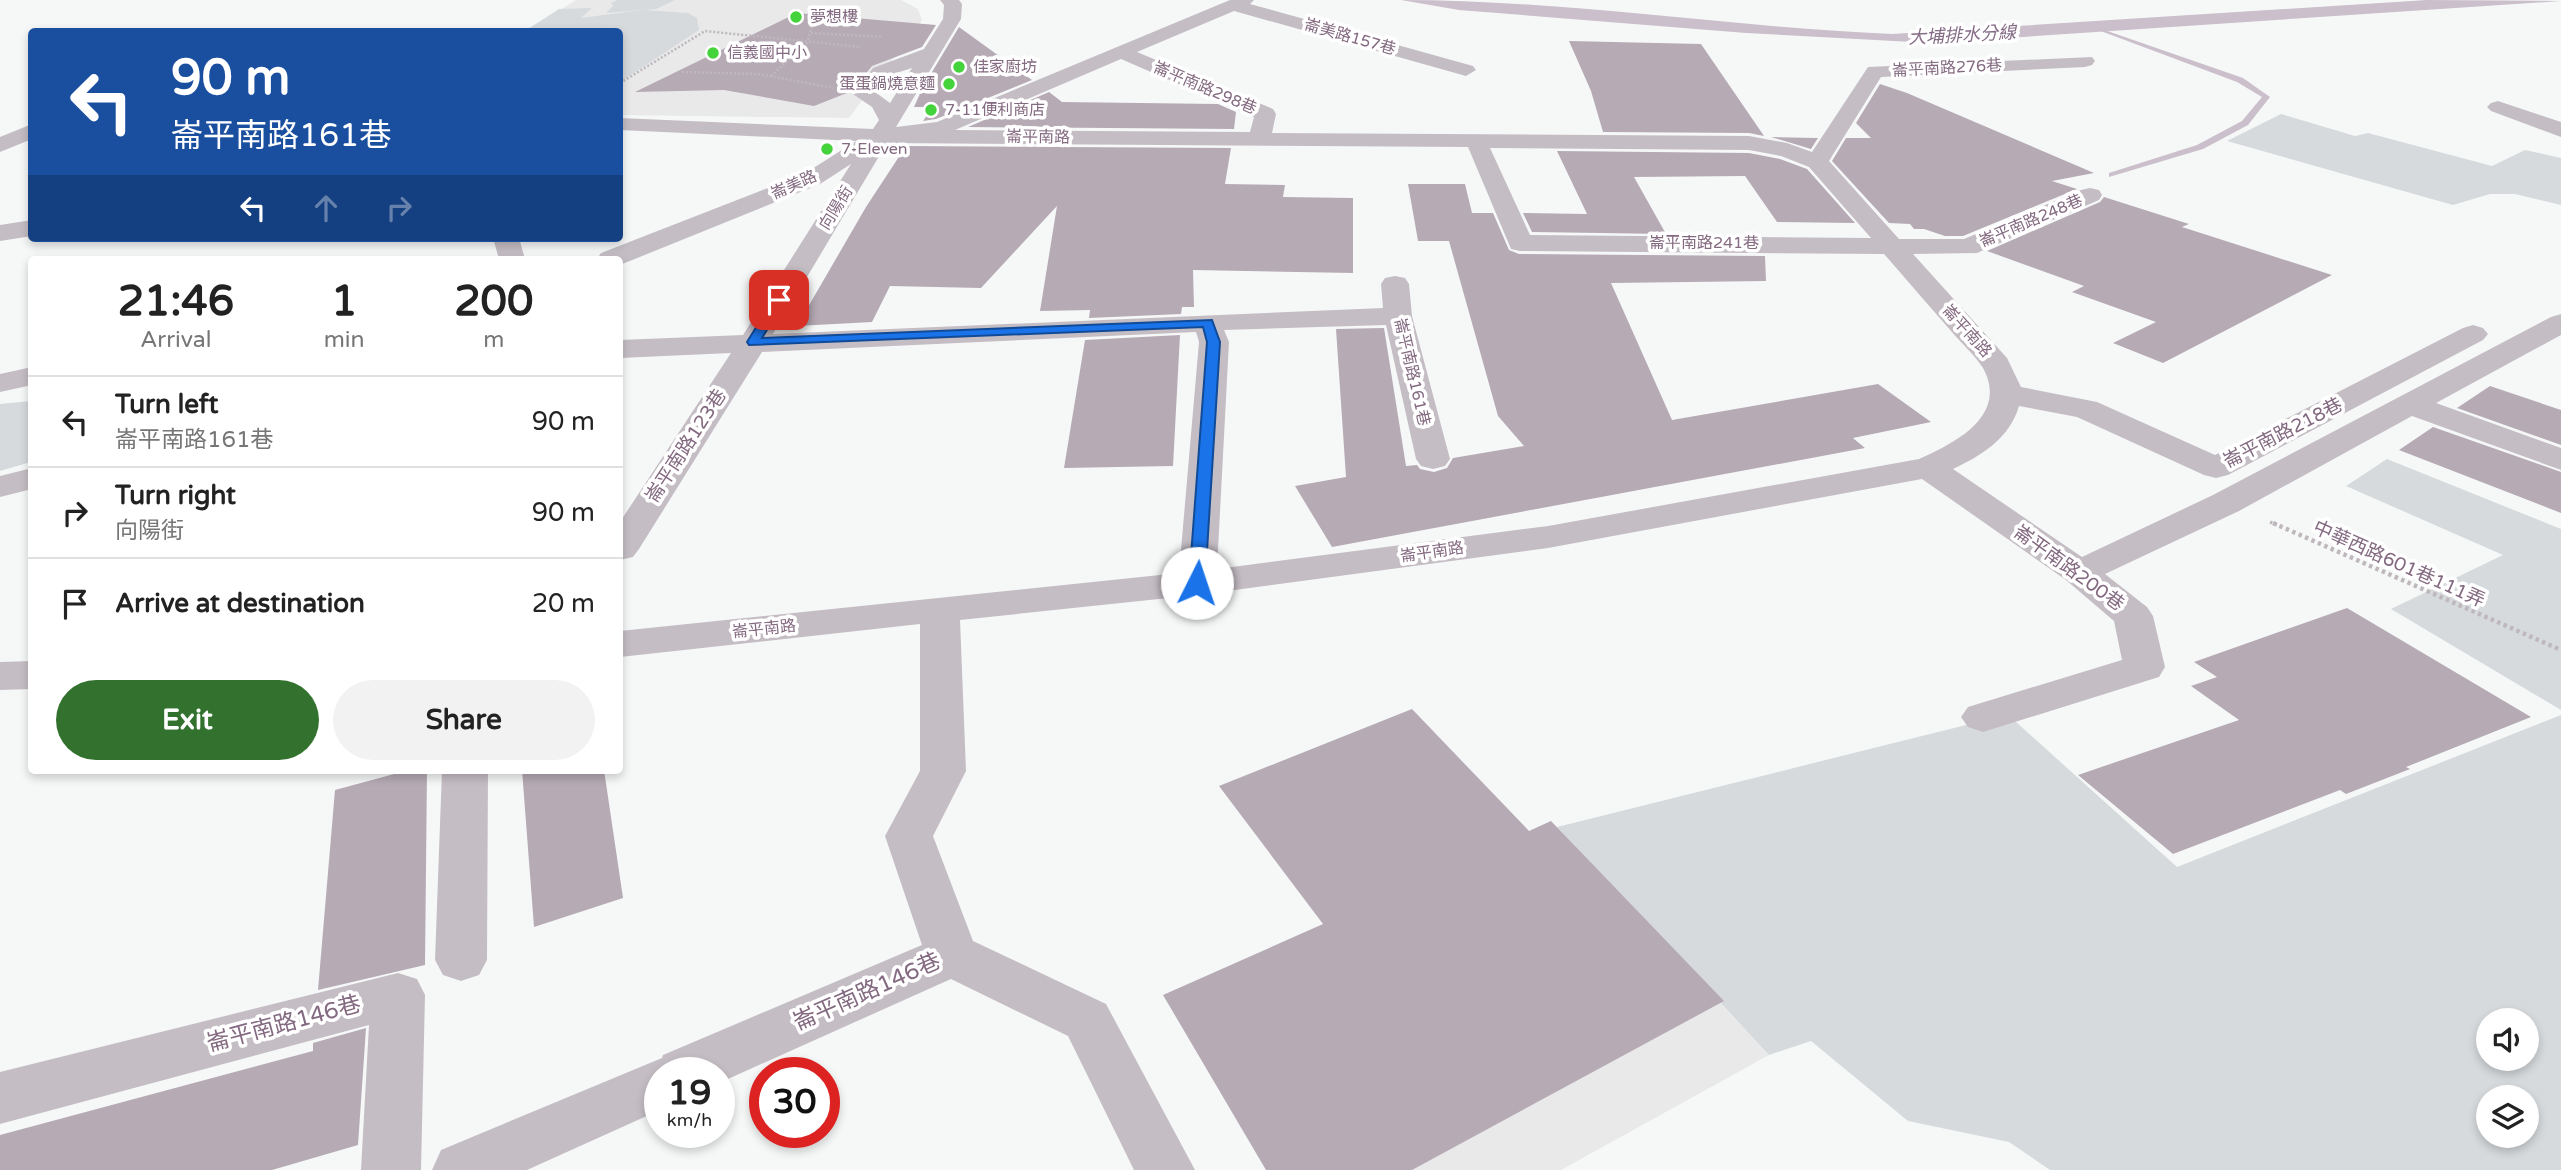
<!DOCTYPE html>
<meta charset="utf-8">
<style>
:root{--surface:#fff;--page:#f2f2f2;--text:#222;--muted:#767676;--line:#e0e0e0;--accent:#32722e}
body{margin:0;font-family:"Varela Round","Noto Sans TC",sans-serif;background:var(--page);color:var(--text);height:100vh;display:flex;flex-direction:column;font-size:26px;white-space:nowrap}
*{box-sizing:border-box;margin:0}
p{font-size:23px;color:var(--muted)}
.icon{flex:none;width:38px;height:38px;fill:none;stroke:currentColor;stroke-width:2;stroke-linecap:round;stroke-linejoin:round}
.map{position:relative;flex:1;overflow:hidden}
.panel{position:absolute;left:28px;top:256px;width:595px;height:518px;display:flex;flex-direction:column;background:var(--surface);border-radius:7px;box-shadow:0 4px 10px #0003}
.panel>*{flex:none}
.top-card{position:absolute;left:28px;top:28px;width:595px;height:214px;border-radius:7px;box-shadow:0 4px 10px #0003;background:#1a4fa0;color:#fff;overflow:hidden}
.controls{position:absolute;left:2476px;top:1008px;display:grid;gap:14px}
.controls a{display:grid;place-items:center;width:63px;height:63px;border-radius:50%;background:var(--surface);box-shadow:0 4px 10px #0003;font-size:35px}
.speed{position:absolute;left:644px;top:1057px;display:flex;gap:14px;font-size:35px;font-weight:700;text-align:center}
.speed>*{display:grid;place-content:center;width:91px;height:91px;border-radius:50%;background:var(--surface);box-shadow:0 4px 10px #0003;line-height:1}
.speed small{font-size:18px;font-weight:400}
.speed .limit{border:10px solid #d22;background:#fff;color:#111}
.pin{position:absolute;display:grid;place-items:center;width:60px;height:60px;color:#fff;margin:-30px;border-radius:14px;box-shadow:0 4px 10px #0006}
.me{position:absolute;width:77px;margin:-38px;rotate:4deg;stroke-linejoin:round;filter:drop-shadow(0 0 5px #0008)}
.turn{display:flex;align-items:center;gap:24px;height:147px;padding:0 28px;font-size:32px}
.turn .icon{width:91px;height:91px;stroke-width:2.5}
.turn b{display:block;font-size:49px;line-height:60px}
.lanes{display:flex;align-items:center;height:66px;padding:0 28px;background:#0003;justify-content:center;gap:35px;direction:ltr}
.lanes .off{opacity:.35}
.eta{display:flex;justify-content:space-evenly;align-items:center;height:119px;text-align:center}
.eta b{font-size:42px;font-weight:700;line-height:49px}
.cta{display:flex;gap:14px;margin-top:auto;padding:14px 28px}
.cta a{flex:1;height:80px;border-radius:42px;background:var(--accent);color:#fff;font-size:28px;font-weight:700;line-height:80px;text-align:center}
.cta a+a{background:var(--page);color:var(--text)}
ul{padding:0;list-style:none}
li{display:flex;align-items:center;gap:21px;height:91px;padding:0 28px;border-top:2px solid var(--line)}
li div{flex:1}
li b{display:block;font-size:26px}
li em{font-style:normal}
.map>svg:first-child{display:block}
</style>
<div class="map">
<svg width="2561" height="1170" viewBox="0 0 2561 1170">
<rect width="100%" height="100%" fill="#f6f8f8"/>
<g fill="#e9e9ea">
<polygon points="576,0 901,0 918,9 922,20 849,118 620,115 620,32 525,32"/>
<polygon points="1579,852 1769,1055 1561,1170 1269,1170"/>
</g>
<g fill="#d6dadd" fill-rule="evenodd">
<polygon points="617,0 675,0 656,9 644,10 688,13 697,18 699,30 620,82 620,32 525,31 559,9 592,8 581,18 642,10 606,13 613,6 611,3"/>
<polygon points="2281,114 2355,136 2368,133 2492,166 2525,150 2561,158 2561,205 2515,194 2490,194 2453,205 2227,141"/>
<polygon points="31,401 31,462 0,471 0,404"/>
<polygon points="2387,459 2561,529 2561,710 2391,609 2503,555 2346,486"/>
<path d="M2005,712L2177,867L2561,715V1170H2050L2009,1142L1908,1121L1811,1041L1769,1055L1557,827L1970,724ZM2488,1020H2527V1059H2488ZM2488,1097H2527V1136H2488Z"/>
</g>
<path fill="#cbbfcb" d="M1401,0C1564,0 1729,27 1892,34L2427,0L2561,1L1931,43L1746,33L1459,10Z"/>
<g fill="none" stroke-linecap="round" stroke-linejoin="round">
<polygon fill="#cbbfcb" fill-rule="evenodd" points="2090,25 2243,78 2270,97 2248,125 2203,149 2109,177 2109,173 2197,145 2242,121 2262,97 2237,82 2090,27"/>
</g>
<g fill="#b6aab5">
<polygon points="797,13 936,25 922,47 872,66 852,91 814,106 724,90 635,92"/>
<polygon points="959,27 1032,80 936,119 923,121 933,107 914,107 923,87"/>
<polygon points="1569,41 1701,44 1764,136 1749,133 1603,132 1591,91"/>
<polygon points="1880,84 1907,93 2094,173 2052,181 2077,189 1963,236 1945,236 1924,229 1914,229 1910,224 1889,223 1832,161 1846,138 1871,138 1856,123"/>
<polygon points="1049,92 1062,102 1218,104 1236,112 1234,129 968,127"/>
<polygon points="1771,137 1818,138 1811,149"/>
<polygon points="906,146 1231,148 1225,184 1285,185 1283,197 1353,198 1353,273 1193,270 1194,307 1182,307 1181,314 1089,318 1090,310 1040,311 1057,206 981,288 890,286 872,322 797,326 866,207"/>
<polygon points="1557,151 1749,153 1780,159 1807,169 1855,223 1777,222 1745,176 1634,177 1666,234 1532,232 1523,213 1587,214"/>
<polygon points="1408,184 1465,184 1472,213 1493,213 1509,250 1519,254 1765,256 1766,281 1611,283 1672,420 1878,384 1931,422 1853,438 1865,448 1332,547 1295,486 1346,477 1336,329 1384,328 1406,466 1417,465 1420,469 1434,472 1447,468 1453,458 1524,446 1498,416 1449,241 1418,241"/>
<polygon points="2104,197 2189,224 2182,227 2332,275 2163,363 2113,343 2156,322 2072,292 2084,286 1987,251 2100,202"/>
<polygon points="1180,335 1173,466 1064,468 1085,340"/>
<polygon points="2490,386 2561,410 2561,445 2457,408"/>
<polygon points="2433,427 2561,472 2561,513 2399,450"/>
<polygon points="2347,608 2531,717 2406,767 2410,769 2346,794 2340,790 2173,854 2078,775 2239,720 2191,686 2217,677 2194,662"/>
<polygon points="1412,709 1529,831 1551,821 1724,1001 1412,1170 1266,1170 1163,995 1323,924 1219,786"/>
<polygon points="409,770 427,770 425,965 318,990 335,790"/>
<polygon points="522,770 604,770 623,898 534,927"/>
<polygon points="366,1028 358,1145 272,1170 0,1170 0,1135 313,1051 313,1043"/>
</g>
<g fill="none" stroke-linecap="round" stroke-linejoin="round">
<g stroke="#beb8bd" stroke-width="2.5" stroke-dasharray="2 2" stroke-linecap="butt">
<polyline points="811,33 883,37"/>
<polyline points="682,72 758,74 834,88"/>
<polyline points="771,76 807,43 814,21"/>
<polyline points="620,83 705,31 861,47"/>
</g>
<polyline stroke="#beb8bd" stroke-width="3.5" stroke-dasharray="2.5 2.5" stroke-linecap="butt" points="2270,522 2277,525"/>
<polyline stroke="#beb8bd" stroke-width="4.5" stroke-dasharray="3.5 3.5" stroke-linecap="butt" points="2273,523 2561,650"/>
<g fill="#c5bdc4" fill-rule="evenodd">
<path d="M940,0H959L962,4L961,19L896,127L937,122L1230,0H1254L1250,4L1473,66L1476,70L1466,76L1234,11L1137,52L1273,109L1276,114L1272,133L1749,136L1787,143L1812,152L1868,67L2092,57L2095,61L2092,65L2085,67L1881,77L1829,161L1899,239H1964L2081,190L2090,188L2099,190L2102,195L2099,200L1977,253L1913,254L2007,358L2021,387L2097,402L2215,455L2463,328L2473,325L2483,328L2488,334L2483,340L2228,475L2216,478L2204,475L2077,417L2019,406C2010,438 1981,456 1953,469L2082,557L2213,495L2551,317L2561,314V335L2436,403L2561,448V470L2412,416L2239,511L2105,574L2147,607L2153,616L2165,667L2159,677L1983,732L1968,727L1961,717L1968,707L2122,660L2114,621L2066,580L1922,479L1548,548L1197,595L960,620L966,771L933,836L973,941L1106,1004L1195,1170H1134L1068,1036L951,979L719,1083V1073H660V1110L527,1170H432L441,1150L662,1058L663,1055L922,945L885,836L920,771V624L620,657V631L1179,573L1199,342L1196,332L762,352L639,549L633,557L620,560V522L731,353L620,358V340L743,335L851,164L820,184L620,265V259H597L601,253L804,174L856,141L620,130V118L873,129L879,120L872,107L853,94L873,68L924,49L943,19L944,5ZM1121,59L1254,117L1250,132L955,130ZM912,68L890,103L875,92L887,76ZM887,143L1468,147L1511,249L1520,251L1884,254C1907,280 1929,306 1951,331C1961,343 1975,355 1983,368C2009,416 1955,443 1919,459L1548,526L1217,569L1229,342L1224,330L1386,325L1416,459L1421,466L1433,469L1445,466L1450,459L1412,316L1409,284L1405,278L1395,276L1385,278L1381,284L1383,308L773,334ZM1490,148L1749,150L1781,156L1809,167L1871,238L1530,235Z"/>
<polygon points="2498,101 2561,122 2561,137 2491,111 2487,107 2491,103"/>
<polygon points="32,124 32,139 0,152 0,137"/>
<polygon points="32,220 32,236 0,241 0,225"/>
<polygon points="493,238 519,238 525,259 499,259"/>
<polygon points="32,367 32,385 0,392 0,374"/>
<polygon points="32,468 32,489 0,497 0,476"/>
<polygon points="32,661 32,689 0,690 0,662"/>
<polygon points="442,770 488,770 487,960 479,975 461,981 443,975 435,960"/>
<polygon points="398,973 417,979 425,995 421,1170 361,1170 369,1025 0,1124 0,1072"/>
</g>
</g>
<polygon fill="#1a73e8" stroke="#114b97" stroke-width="2" points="779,296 785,300 762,338 1212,320 1220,342 1205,583 1197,588 1189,583 1207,342 1203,327 749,345 747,342 773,300"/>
<g fill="#45d33c" stroke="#fff" stroke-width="2.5">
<circle cx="796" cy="17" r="7"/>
<circle cx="713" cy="53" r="7"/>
<circle cx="959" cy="67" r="7"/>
<circle cx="949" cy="84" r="7"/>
<circle cx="931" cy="110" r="7"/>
<circle cx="827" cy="149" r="7"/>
</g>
<g text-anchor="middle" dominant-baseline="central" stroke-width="7" stroke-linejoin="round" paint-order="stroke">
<g font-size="16" fill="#846a80" stroke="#fff" text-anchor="start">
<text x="810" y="17">夢想樓</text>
<text x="727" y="53">信義國中小</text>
<text x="973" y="67">佳家廚坊</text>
<text x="935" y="84" text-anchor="end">蛋蛋鍋燒意麵</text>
<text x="945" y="110">7-11便利商店</text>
<text x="841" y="149">7-Eleven</text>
</g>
<g font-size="16" fill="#846a80" stroke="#fff">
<text transform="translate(1350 37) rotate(16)">崙美路157巷</text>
<text transform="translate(1947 68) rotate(-3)">崙平南路276巷</text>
<text transform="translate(1205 88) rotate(23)">崙平南路298巷</text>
<text transform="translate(1038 137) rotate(1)">崙平南路</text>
<text transform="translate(794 185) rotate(-24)">崙美路</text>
<text transform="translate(836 208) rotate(-58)">向陽街</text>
<text transform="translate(2031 221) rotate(-23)">崙平南路248巷</text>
<text x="1704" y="243">崙平南路241巷</text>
<text transform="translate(1967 331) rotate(48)">崙平南路</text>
<text transform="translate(1412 372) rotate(77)">崙平南路161巷</text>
<text transform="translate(1432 552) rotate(-8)">崙平南路</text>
<text transform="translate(764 629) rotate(-6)">崙平南路</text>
</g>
<g font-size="18" font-style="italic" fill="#856c86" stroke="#fff">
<text transform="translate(1962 35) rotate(-3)">大埔排水分線</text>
</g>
<g font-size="19" fill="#846a80" stroke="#fff">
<text transform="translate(2283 433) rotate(-27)">崙平南路218巷</text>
<text transform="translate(686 446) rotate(-57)">崙平南路123巷</text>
<text transform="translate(2399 564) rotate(24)">中華西路601巷111弄</text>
<text transform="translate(2069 568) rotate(36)">崙平南路200巷</text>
</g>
<g font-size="23" fill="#846a80" stroke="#fff">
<text transform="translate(867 992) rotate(-24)">崙平南路146巷</text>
<text transform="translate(284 1024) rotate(-15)">崙平南路146巷</text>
</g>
</g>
</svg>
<div class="controls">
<a><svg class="icon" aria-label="sound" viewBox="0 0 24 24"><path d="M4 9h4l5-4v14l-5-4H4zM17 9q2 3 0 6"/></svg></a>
<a><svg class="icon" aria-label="layers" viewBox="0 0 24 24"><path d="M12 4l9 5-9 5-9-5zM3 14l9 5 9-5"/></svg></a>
</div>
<div class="speed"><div>19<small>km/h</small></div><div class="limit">30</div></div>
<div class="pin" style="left:779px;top:300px;background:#d93025"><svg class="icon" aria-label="arrive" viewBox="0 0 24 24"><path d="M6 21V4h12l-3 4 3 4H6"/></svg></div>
<svg class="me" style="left:1197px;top:583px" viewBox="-20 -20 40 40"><circle r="19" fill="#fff"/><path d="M0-13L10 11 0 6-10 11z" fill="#1a73e8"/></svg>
<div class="top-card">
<div class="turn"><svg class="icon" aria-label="left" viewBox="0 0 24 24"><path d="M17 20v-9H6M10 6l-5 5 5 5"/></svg><div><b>90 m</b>崙平南路161巷</div></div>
<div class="lanes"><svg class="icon" aria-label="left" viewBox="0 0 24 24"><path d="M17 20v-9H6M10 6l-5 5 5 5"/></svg><svg class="icon off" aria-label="ahead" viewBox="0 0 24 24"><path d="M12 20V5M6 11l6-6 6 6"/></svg><svg class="icon off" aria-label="right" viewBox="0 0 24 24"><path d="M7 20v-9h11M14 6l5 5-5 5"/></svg></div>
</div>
<section class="panel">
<div class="eta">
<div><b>21:46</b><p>Arrival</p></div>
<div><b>1</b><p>min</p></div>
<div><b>200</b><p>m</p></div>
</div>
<ul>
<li><svg class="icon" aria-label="left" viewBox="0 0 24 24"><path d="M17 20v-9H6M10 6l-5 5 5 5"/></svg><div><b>Turn left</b><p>崙平南路161巷</p></div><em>90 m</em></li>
<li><svg class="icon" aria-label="right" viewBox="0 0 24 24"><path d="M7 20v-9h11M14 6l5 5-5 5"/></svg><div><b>Turn right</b><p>向陽街</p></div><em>90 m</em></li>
<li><svg class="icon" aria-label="arrive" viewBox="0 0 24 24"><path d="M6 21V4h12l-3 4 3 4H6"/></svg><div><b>Arrive at destination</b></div><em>20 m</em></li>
</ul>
<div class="cta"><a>Exit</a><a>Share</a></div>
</section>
</div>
